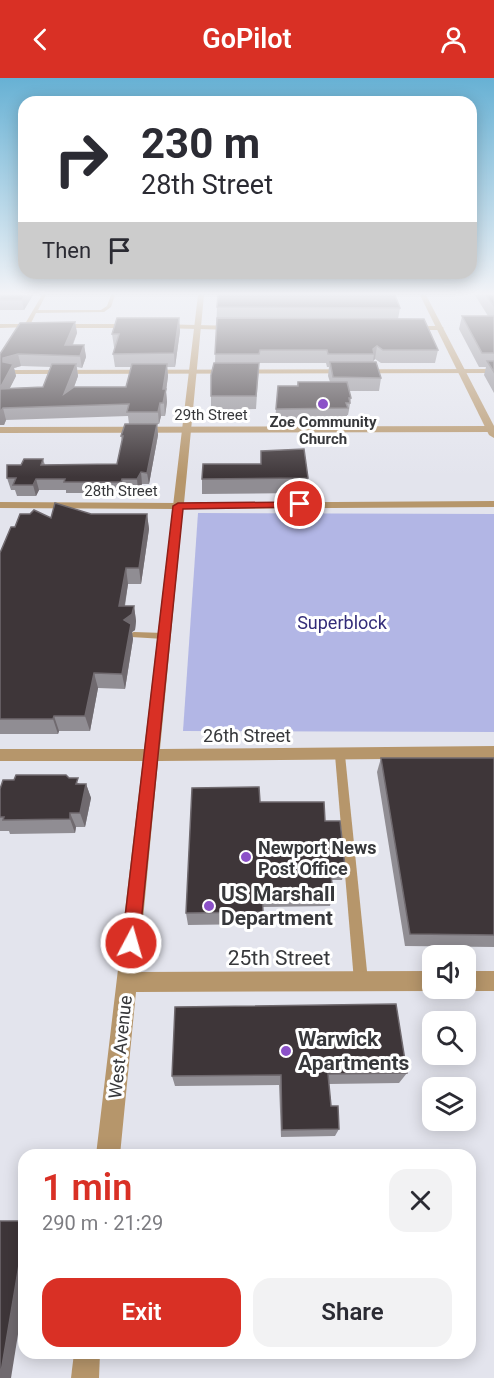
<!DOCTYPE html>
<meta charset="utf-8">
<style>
:root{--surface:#fff;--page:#f2f2f3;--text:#2b2b33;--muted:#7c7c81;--accent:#d93025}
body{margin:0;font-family:Roboto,sans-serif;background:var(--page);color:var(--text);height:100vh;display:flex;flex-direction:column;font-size:22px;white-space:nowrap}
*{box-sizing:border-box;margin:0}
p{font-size:20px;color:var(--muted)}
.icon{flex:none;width:33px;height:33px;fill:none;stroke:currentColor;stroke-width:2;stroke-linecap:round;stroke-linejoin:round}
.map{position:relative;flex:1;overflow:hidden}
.side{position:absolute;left:18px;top:1071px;width:458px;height:210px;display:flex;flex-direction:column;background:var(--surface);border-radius:18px;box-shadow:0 3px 15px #0003}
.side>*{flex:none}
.banner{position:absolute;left:18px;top:18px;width:459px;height:183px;border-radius:18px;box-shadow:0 3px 15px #0003;background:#fff;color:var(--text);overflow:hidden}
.tools{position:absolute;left:422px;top:867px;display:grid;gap:12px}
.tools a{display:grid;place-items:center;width:54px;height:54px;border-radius:12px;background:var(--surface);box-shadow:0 3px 15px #0003;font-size:30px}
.pin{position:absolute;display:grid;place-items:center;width:51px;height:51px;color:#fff;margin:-26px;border:3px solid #fff;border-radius:50%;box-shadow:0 2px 6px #0007}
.me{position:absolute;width:66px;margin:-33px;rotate:6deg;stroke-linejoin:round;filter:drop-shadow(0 0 4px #0008)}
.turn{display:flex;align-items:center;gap:21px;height:126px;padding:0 24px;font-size:27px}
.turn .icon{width:78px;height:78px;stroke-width:2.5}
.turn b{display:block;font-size:42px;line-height:51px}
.then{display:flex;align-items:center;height:57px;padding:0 24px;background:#0003;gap:12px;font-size:22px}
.round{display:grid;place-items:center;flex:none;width:63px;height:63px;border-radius:18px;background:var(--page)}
.head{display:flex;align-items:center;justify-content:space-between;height:102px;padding:0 24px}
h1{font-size:36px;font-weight:600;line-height:45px;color:var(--accent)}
.button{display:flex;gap:12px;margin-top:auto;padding:12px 24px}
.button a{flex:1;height:69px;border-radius:18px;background:var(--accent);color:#fff;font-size:24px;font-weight:600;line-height:69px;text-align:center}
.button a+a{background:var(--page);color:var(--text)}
header{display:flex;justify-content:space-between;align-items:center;height:78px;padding:0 24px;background:var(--accent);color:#fff;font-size:27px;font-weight:600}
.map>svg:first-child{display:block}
</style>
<header><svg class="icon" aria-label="back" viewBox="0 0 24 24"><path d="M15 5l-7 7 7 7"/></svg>GoPilot<svg class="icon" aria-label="person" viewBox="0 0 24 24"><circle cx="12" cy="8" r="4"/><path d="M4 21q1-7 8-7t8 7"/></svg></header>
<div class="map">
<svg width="494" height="1300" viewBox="0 0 494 1300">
<rect width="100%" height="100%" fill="#e3e4ed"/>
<polygon fill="#b2b6e5" points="198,435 494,436 494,654 183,653"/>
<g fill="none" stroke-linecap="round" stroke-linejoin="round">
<g fill="#b6966b" fill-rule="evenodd">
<polygon points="42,217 46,217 38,232 101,232 107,228 111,217 115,217 111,229 104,234 36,235 29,249 0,250 0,246 25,246"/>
<polygon points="134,554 164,555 169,558 164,561 131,559 129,557 131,555"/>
<polygon points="340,673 344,674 345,677 368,903 366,908 361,910 356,908 354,903 335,677 336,674"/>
</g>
<g fill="#b6966b" fill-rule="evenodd">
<polygon points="54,246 135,246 139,248 135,250 57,250"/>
<polygon points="156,246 237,248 241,250 237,252 159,250"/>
<polygon points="405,248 440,248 444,250 440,252 408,252"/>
<polygon points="494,291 494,295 11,296 7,294 11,292"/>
<polygon points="494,348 494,354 0,355 0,349"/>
<polygon points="0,424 178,425 183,428 178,431 0,430"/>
<polygon points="0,671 151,671 156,673 159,677 156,681 151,683 0,683"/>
</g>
<g fill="#b6966b" fill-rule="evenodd">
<polygon points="198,217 204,217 184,425 494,423 494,429 183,431 160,671 494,668 494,680 158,683 138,894 432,893 432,910 438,910 432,913 136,914 120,1077 96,1077"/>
<polygon points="420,217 426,217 494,348 494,360 489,357"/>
<polygon points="465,893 494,893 494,913 465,913 459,910 465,910"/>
<polygon points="74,1275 100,1275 99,1300 71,1300"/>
</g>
</g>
<g fill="#908d93" fill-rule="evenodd">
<polygon points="0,217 33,217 24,232 0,232"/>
<polygon points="475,217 494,217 494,315 484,297 486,289 479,289 459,251 462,238 488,238"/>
<polygon points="217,229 400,230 398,241 438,272 435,285 381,285 375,281 373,284 381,300 379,313 349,313 351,320 349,332 348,337 347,337 347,342 275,343 276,331 297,308 298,304 330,304 328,298 329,289 327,289 326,285 259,285 256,331 211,332 211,318 215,285"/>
<path d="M179,240L180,253L175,289H167L168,298L166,313L167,324L165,338H161L159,346H157L158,357L149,406H142L138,412H123V415H66V412H39L36,418H17L15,412H11L7,400L21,387L43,381L45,387L117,386L122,363L121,358L129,346L128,338L6,342L4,347H0V276L75,244L77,255L73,267H84L86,279L82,290L77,289L78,298L74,309H126L131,289H115L113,276L115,269H114L112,256ZM21,288L51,289L43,309L10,310L16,298L14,290Z"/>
<polygon points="261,373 308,400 306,415 202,416 202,401 261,386"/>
<polygon points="91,436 147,436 149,451 141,506 128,506 125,528 134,528 136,543 135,552 132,554 133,561 125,611 98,610 90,653 59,653 58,656 0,656 0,475 15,449 51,440"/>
<polygon points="381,680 494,680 494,869 405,868 377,694"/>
<polygon points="69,700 80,706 86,706 91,720 85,749 76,749 75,755 10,756 9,753 0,753 0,711 14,702"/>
<polygon points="260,724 325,743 345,789 342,802 332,802 333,815 330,828 263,829 262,846 188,847 186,835"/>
<polygon points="407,995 399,1005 329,1006 331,1028 339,1051 335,1058 281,1059 279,1007 175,1008 172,998"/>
</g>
<g fill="#706a6f">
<polygon points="25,217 33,217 24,232 22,222"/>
<polygon points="179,240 180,253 175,289 174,275"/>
<polygon points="75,244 77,255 68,277 65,267"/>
<polygon points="84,267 86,279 82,290 80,278"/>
<polygon points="377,268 375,281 373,283 374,276 373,271"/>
<polygon points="18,276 21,288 14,290 16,298 3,323 0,312 3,280"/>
<polygon points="76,286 78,298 67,328 64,316"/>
<polygon points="167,286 168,298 166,313 167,324 165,338 163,311"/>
<polygon points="160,325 161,338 159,346 158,334"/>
<polygon points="3,330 6,342 4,347 0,347 0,334"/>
<polygon points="157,346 158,357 149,406 147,395"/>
<polygon points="141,394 142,406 138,412 137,401"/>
<polygon points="36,401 39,412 36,418 33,407"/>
<polygon points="122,401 123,412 123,415 121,404"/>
<polygon points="147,436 149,451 141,506 139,490"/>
<polygon points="126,490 128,506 122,543 119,528"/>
<polygon points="134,528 136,543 135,552 132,554 133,561 125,611 122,596 124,542"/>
<polygon points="94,595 98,610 90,653 85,638"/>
<polygon points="54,638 59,653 58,656 53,641"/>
<polygon points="86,706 91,720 85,749 80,735"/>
<polygon points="70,735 76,749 75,755 70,741"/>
<polygon points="24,1157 24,1219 11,1300 0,1300"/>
</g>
<g fill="#3e3639" stroke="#706a6f" stroke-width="1.5">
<polygon points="0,217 25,217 22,222 0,222"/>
<polygon points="218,217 395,217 400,230 217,229"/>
<polygon points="486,217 494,217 494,228"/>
<polygon points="462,238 494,238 494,275 482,275"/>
<polygon points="117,240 179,240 174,275 113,276 119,256 112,256"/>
<polygon points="217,240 424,241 438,272 383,272 377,268 373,271 374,276 328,276 327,272 260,272 259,276 215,276"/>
<polygon points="75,244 65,267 84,267 80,278 18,276 3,280 3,284 13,286 0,310 0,276 20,245"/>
<polygon points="487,283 494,283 494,294"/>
<polygon points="330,284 376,284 381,300 333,299"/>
<polygon points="214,285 259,285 256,318 211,318 211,297"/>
<polygon points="52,286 76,286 64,316 74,309 126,309 132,286 167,286 163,311 166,311 163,325 160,325 158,334 127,334 129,326 3,330 0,334 0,311 43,309"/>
<polygon points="298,304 347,304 351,320 349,320 350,325 346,325 348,330 276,331 278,308 298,308"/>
<polygon points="125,346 157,346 147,395 141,394 137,401 122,401 121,404 64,404 65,401 36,401 33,407 13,407 16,400 7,400 7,387 21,387 24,381 43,381 41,387 117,386 123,358 121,358"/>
<polygon points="304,371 308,400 202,401 203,386 261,386 261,373"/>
<polygon points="55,425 91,436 147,436 139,490 126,490 119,528 134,528 132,536 124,542 131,546 122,596 94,595 85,638 54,638 53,641 0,641 0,475 11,449 15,449 20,436 30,436 34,432 51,440"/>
<polygon points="381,680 494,680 494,857 410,856"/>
<polygon points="16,697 66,697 69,700 78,700 76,706 86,706 80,735 70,735 70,741 3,742 4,739 0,739 0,711 3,702 14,702"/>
<polygon points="259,709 260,724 324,724 325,743 340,743 345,789 330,789 333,815 262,816 263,834 186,835 192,710"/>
<polygon points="396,926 407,995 328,996 331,1028 338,1028 339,1051 282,1052 281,997 172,998 175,929"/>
<polygon points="0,1143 24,1143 24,1157 0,1300"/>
</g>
<linearGradient id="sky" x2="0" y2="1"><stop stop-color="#67b1d4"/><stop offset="0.54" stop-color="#f2f3f7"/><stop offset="1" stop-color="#f2f3f7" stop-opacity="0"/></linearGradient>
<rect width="494" height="399" fill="url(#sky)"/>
<polygon fill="#d93025" stroke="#8d1f18" stroke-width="1.5" points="300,424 304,424 304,429 183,431 139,865 137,871 131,874 125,871 122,865 173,428 178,425"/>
<g fill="#8b51c8" stroke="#fff" stroke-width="2">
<circle cx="323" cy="326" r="6"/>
<circle cx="246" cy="779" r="6"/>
<circle cx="209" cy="828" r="6"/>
<circle cx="286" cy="973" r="6"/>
</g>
<g text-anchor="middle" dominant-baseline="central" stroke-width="6" stroke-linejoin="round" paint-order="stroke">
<g font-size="15" fill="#37383b" stroke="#fff">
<text x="211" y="337">29th Street</text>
<text x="121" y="413">28th Street</text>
</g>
<g font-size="15" font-weight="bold" fill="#37383b" stroke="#fff">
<text x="323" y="344">Zoe Community<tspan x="323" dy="17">Church</tspan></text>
</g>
<g font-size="18" fill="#332c78" stroke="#fff">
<text x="342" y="544">Superblock</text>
</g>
<g font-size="18" fill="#37383b" stroke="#fff">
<text x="247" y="657">26th Street</text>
<text transform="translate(120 969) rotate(-84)">West Avenue</text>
</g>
<g font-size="18" font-weight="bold" fill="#37383b" stroke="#fff" text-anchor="start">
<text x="258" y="769">Newport News<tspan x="258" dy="21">Post Office</tspan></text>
</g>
<g font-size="21" font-weight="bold" fill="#37383b" stroke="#fff" text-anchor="start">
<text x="221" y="816">US Marshall<tspan x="221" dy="24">Department</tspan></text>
<text x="298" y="961">Warwick<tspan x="298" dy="24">Apartments</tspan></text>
</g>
<g font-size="21" fill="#37383b" stroke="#fff">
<text x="279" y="880">25th Street</text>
</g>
</g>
</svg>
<div class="tools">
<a><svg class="icon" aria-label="sound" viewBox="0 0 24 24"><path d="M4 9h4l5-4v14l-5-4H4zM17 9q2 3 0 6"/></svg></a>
<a><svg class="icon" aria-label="search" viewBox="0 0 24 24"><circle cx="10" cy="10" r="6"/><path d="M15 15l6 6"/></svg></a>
<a><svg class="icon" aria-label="layers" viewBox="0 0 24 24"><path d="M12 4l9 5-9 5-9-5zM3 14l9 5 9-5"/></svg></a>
</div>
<div class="pin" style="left:300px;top:426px;background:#d93025"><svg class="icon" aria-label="arrive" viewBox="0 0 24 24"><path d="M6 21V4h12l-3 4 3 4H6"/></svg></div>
<svg class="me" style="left:131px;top:865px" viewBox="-20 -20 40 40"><circle r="17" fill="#d93025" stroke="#fff" stroke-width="3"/><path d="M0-11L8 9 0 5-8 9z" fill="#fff"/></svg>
<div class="banner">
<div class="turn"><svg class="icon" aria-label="right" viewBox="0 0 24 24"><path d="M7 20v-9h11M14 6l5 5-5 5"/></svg><div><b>230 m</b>28th Street</div></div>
<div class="then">Then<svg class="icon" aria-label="arrive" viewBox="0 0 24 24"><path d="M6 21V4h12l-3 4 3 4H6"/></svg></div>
</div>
<section class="side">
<div class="head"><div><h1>1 min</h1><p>290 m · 21:29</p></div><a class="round"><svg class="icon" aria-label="close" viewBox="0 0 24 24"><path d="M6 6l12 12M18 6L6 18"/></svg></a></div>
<div class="button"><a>Exit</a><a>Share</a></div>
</section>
</div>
